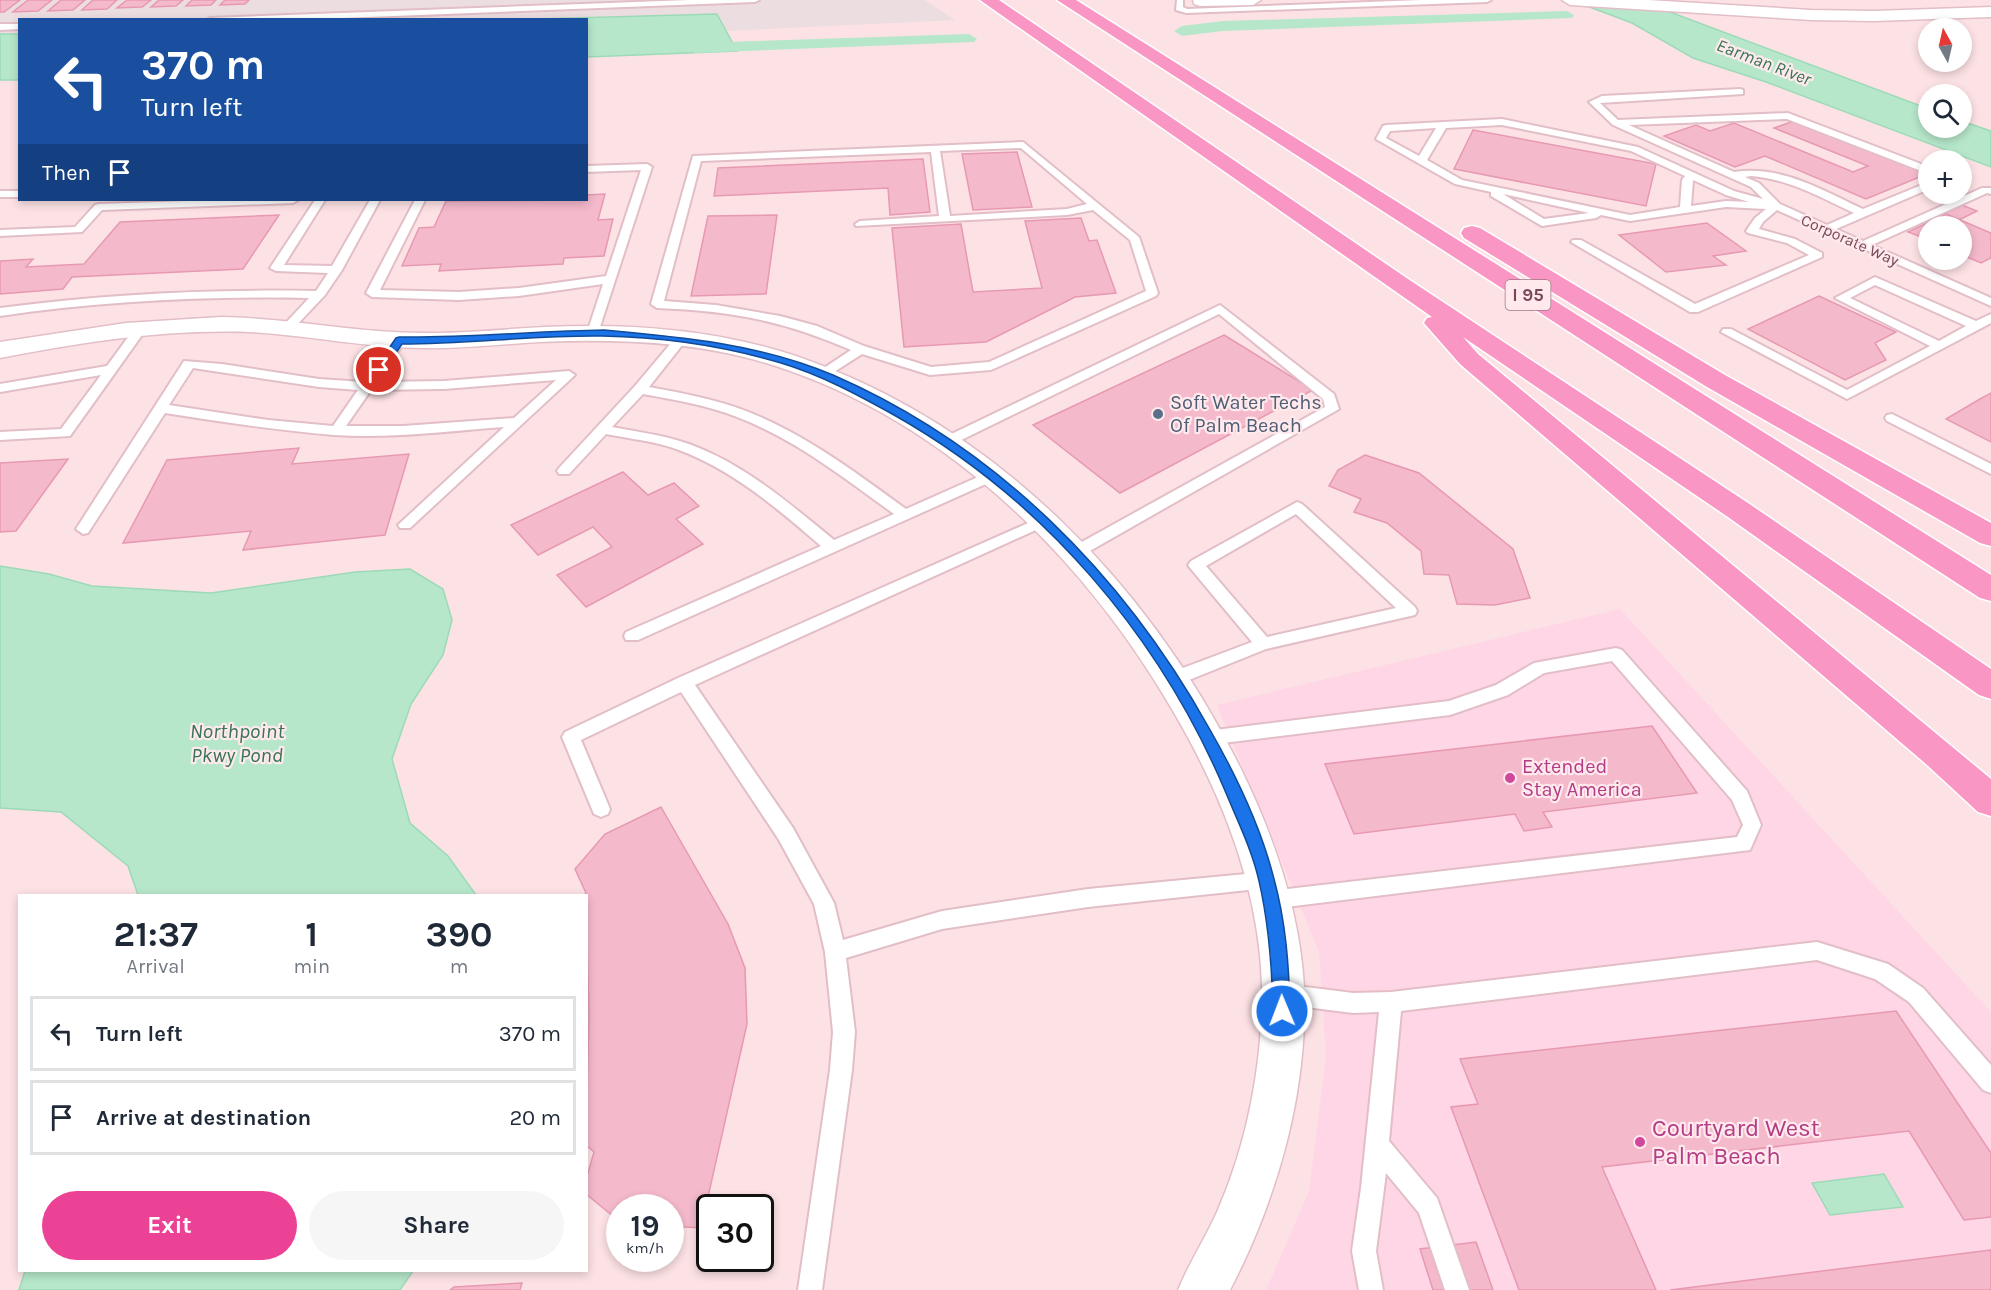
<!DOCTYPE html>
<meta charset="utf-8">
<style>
:root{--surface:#fff;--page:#f6f6f7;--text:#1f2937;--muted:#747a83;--line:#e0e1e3;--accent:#ec4295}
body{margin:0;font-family:Karla,sans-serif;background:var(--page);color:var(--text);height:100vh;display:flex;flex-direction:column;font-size:22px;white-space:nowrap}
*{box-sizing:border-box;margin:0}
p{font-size:20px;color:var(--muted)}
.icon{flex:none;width:33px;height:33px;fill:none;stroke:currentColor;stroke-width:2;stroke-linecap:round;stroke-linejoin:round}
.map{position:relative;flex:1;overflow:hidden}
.sheet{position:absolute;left:18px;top:894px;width:570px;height:378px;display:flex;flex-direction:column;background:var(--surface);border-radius:0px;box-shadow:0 3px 9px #0003}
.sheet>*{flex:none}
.guide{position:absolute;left:18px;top:18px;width:570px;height:183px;border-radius:0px;box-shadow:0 3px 9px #0003;background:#1a4fa0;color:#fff;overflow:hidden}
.needle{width:39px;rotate:352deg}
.buttons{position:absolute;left:1918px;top:18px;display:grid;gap:12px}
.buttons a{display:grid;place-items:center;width:54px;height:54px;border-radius:50%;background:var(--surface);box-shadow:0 3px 9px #0003;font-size:30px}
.speed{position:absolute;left:606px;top:1194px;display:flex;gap:12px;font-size:30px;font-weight:700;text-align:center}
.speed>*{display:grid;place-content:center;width:78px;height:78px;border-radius:50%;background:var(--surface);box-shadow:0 3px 9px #0003;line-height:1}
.speed small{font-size:15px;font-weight:400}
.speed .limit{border:3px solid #111;border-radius:9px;background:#fff;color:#111}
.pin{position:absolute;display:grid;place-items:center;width:51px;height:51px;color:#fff;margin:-26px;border:3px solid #fff;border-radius:50%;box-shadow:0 2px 6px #0007}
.me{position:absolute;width:66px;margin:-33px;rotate:359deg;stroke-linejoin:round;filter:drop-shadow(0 0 4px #0008)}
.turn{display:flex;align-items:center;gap:21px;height:126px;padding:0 24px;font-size:27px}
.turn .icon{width:78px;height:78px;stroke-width:2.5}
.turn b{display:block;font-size:42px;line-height:51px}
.then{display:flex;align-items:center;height:57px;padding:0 24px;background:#0003;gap:12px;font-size:22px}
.eta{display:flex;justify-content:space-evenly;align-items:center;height:102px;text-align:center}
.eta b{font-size:36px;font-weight:700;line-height:42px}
.button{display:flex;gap:12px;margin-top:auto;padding:12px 24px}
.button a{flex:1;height:69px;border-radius:36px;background:var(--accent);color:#fff;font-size:24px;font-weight:700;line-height:69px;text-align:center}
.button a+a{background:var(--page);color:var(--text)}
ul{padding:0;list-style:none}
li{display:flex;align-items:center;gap:18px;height:75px;margin:0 12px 9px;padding:0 12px;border:3px solid var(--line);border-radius:0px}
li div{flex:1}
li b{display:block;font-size:22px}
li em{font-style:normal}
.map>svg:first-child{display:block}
</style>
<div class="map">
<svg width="1991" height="1290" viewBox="0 0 1991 1290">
<rect width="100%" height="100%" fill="#fde2e5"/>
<polygon fill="#fed6e6" points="1620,609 1991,1012 1991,1290 1266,1290 1309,1191 1326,1055 1319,952 1217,705"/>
<polygon fill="#ecdde1" points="0,0 925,0 955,20 726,31 717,15 536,20 20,20 19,34 0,34"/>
<g fill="#b6e7cb" stroke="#9cdab7" stroke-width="1.5">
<polygon points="1571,0 1638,0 1929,109 1929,128 1962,128 1962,121 1991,131 1991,167 1766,82 1693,58 1632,23"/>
<polygon points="717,14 737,51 587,57 586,20 536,19"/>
<rect x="0" y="34" width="19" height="46"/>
<polygon points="0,566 49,574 92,586 211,593 355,572 410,569 443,589 452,620 443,655 411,704 392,759 410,823 448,856 476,895 138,895 128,866 61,812 0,808"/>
<polygon points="1884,1174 1903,1207 1830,1215 1812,1183"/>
<polygon points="25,1271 25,1270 413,1271 400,1290 19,1290"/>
</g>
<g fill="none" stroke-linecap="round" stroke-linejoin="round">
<g fill="#b6e7cb" fill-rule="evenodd">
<polygon points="1567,11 1574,15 1572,18 1223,31 1182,36 1174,31 1182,26 1223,21"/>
<polygon points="969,34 977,39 974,42 694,53 686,48 694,43"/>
</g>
</g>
<g fill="#f4b9cb" stroke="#e799b2" stroke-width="1.5">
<polygon points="0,0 20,0 4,12 0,12"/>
<polygon points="28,0 52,0 38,11 13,12"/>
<polygon points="61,0 85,0 73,10 48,11"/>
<polygon points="93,0 117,0 107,9 82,10"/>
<polygon points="127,0 151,0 142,7 117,8"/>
<polygon points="159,0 183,0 176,6 151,7"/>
<polygon points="192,0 216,0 211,5 186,6"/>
<polygon points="225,0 249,0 245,4 220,5"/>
<polygon points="1794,121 1927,174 1866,199 1765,156 1735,167 1664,136 1696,125 1710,131 1734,123 1853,172 1868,166 1774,128"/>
<polygon points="1473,130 1656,164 1646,206 1454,169"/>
<polygon points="1017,152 1032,207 973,210 962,154"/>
<polygon points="923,159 930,212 890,215 888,188 714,196 718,168"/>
<polygon points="605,194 598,220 613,219 604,256 564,258 563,264 439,271 441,264 402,266 419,228 434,227 446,201 586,200 586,195"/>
<polygon points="1962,205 1977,211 1959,220 1943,213"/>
<polygon points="1946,214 1991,233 1991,258 1981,263 1962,255 1962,226 1929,226 1929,240 1908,232"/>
<polygon points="279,215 243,269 72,277 63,289 0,294 0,261 33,259 26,267 84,264 120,222"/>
<polygon points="777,215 766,294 691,296 708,216"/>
<polygon points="1081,218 1089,241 1097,240 1116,293 1075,297 986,342 904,347 892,228 961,224 973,292 1042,288 1025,221"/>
<polygon points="1707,223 1746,251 1713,256 1726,265 1666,272 1619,235"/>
<polygon points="1819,296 1896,332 1875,343 1886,360 1845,380 1748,329"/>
<polygon points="1224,335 1313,390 1120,493 1033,425"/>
<polygon points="1991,393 1991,442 1946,419 1980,399"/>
<polygon points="299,448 292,464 409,454 385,535 243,550 251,531 123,543 167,460"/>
<polygon points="1365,455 1419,473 1513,549 1530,598 1495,605 1457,604 1449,575 1424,574 1421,551 1387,523 1354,512 1361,499 1329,486 1338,470"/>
<polygon points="68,459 16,531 0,532 0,463"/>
<polygon points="623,472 648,495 674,483 699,506 676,519 703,544 586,607 557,575 612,547 593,527 538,555 511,525"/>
<polygon points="1652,726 1697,793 1543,812 1552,827 1524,831 1515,814 1354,834 1325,764"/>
<polygon points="661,807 728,924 745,968 747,1024 701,1228 670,1226 670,1208 620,1208 620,1222 586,1194 586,1180 594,1152 586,1145 589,1014 586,896 584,896 586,893 575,869 605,834"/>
<polygon points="1896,1011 1991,1153 1991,1217 1964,1220 1909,1131 1602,1167 1656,1290 1519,1290 1451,1107 1478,1104 1460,1059"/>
<polygon points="1476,1242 1493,1290 1433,1290 1420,1249"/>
<polygon points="1991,1250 1991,1290 1670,1290"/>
<polygon points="522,1283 520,1290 450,1290 454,1287"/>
</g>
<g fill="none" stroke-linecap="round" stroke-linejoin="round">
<g stroke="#e2bec7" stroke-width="4">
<g id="lane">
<polygon points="689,0 759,0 755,2 291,20 206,20 210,18"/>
<polygon points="1177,0 1183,0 1183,7 1187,9 1421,0 1491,0 1487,2 1186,13 1176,10"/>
<polygon points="0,24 20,24 20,29 0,30"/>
<path d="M1740,89L1743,90V94L1600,103L1618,120L1788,113L1929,167V174L1787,119L1629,125L1734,172C1782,165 1822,190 1863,209L1929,182V189L1836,229L1863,241L1982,188H1991V194L1987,193L1872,245L1991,298V306L1777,210L1763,222L1759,229L1795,239L1822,253V257L1698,312H1690L1571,242L1573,240H1581L1695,304L1809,255L1787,243L1748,233L1746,231L1755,218L1766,209L1726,207L1630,221L1601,215L1596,218L1542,226L1491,196V192L1455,184L1376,139L1383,126L1386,125L1502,119L1638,147L1734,191L1763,199L1751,187L1613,125L1589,102L1602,96ZM1502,125L1631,151L1685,176L1682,180L1680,207L1630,215L1462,180L1427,160L1446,128ZM1436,128L1419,156L1386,138L1390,131ZM1751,176C1789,179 1820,197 1854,213L1827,225L1780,204L1759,183L1745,177ZM1693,180L1726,195L1749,202L1726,201L1691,206ZM1503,194L1589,213L1544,219Z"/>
<path d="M1023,142L1139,237L1158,293L1156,296L991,370L930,375L862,354L823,379L817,375L818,372L851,350C782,320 731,311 657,308L651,304L693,156ZM1021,148L1087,204L1067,209L950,216L940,151ZM931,152L939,216L860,221L855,224L856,226L1067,215L1093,210L1130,240L1146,291L989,362L931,367L864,346L817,326L780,316L716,305L664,301L701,161Z"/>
<polygon points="647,164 652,167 597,336 589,336 587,333 603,284 519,296 459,300 372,297 366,293 415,200 425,200 380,290 459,292 519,288 606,276 641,170 586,172 586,166"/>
<rect x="0" y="191" width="20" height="6"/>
<polygon points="218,200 298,200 293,203 102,210 82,232 0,236 0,230 75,227 95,205 99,204"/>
<path d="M315,200H325L284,265L332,266L370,200H380L342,270L325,295L291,331H283L281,328L309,298C205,296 103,301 0,316V308C105,294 210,289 316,291L328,273L276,271L270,268Z"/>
<path d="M1875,277L1976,321L1991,314V323L1847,399L1721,332L1723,329H1731L1847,390L1930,346L1835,298ZM1875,285L1966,326L1939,341L1850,298Z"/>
<polygon points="1220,305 1334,394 1339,409 1081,556 1076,557 1068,552 1071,548 1325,407 1323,399 1219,314 951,445 946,446 939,442 941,439"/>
<polygon points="141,324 147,328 70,436 0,440 0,432 61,429 101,375 0,392 0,384 107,366 137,325"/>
<path d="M681,335L687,339L649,387C681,393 715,399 746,411C805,434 855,472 906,509L987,473L992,471L999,476L997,479L638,640H626L624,636L626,632L821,546C778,509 733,470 679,450C656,441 630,439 606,434L569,474H559L557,471L559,468L635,386L677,336ZM643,394C675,400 707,405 737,417C795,439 844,478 894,514L834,540C789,503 744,464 689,444C664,435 638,432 612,427Z"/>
<path d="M399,337L405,341L377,382L444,381L569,371L575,375L410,528H400L398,525L504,427C448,431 390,439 334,435C277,430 221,422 165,413L88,533L83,534L76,529L184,361L222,364L319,379L364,382L395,338ZM193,368L319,387L358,390L333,426L268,420L169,405ZM556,380L514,418L403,426H346L371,390L444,389Z"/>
<polygon points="1892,414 1991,464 1991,474 1887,421 1885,418 1887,415"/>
<path d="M1297,502L1302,504L1415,607L1417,611L1415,615L1266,649L1179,684L1173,685L1167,684L1165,679L1167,674L1252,642L1191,569L1188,565L1191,561ZM1296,514L1396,608L1267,637L1206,566Z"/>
<polygon points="1044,516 1051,521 1049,524 695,685 793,828 834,903 843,940 942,911 1088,889 1267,872 1274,874 1277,880 1274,886 1267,888 1088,907 942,929 846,958 855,1032 852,1070 822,1290 798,1290 830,1070 833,1032 825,952 814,904 779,840 681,692 581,740 610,809 608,814 601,817 594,814 562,737 565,732 678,678"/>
<polygon points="1616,648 1622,650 1747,791 1761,825 1750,850 1270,909 1263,906 1260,900 1263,894 1270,891 1737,837 1743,825 1732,800 1612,661 1544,673 1508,695 1450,715 1207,745 1201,743 1198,738 1201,733 1207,731 1449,701 1496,685 1534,663"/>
<polygon points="1817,942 1888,964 1923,988 1991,1065 1991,1093 1983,1090 1909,1002 1875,979 1817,960 1401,1011 1389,1141 1437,1198 1469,1290 1445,1290 1419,1213 1386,1173 1376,1251 1383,1290 1359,1290 1352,1251 1361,1188 1379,1012 1353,1013 1282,1004 1275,1001 1271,994 1275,987 1282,984 1353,993 1391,992"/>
</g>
</g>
<g stroke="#e2bec7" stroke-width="3">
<g id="street">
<polygon points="1193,0 1261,0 1253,5 1200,6 1194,4"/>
<polygon points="1562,0 1648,0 1811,10 1874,11 1991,7 1991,17 1874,21 1811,20 1570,5"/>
<path d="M221,317C291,318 360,334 431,333C469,333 506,329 544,327C629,323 715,329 796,356C995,424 1149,584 1241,769C1274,837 1300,911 1304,987C1308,1092 1278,1197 1230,1290H1178C1189,1263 1205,1239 1217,1212C1248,1142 1263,1061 1262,985C1259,888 1222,794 1173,711C1081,552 934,409 752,359C684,341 611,339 540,342C502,344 463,349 424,348C366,348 309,335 250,332C166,329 83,342 0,358V342L126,323Z"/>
</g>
</g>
<g stroke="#fff" stroke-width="3">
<g id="highway">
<polygon points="980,0 999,0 1411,281 1748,503 1991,669 1991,699 1979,695 1728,517 1463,337 1478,354 1991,779 1991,816 1978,812 1926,764 1460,364 1424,323 1427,318 1432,317"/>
<polygon points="1057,0 1076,0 1991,575 1991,601 1980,598"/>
<polygon points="1472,226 1480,228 1725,375 1991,523 1991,546 1980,543 1707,387 1464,238 1461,233 1464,228"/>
</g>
</g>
<use href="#lane" fill="#fff" fill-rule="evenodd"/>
<use href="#street" fill="#fff" fill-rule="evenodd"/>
<use href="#highway" fill="#fa96c3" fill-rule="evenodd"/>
</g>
<path fill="#1a73e8" stroke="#114b97" stroke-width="1.5" d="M604,330C682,337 760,344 833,375C996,446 1123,574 1209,728C1236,775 1261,827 1274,879C1286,923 1289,966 1290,1011L1288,1017L1282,1019L1275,1017L1273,1011C1272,966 1269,924 1259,881C1252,850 1238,822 1226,793C1160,636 1043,499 894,415C858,395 821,375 781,363C724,346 661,337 602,336C535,335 469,344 402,344L383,372H375L374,370L396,338L399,337C468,338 536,331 604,330Z"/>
<circle fill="#5c6f8a" stroke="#ffe9ec" stroke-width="2" cx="1158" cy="414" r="6"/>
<g fill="#d1479c" stroke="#ffe9ec" stroke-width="2">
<circle cx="1510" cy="778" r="6"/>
<circle cx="1640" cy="1142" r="6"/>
</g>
<g text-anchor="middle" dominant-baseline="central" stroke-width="4.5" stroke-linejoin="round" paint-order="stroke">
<g font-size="16" fill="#764858" stroke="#ffe9ec">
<text transform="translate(1850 240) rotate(24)">Corporate Way</text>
</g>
<g font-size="18" font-style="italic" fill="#387554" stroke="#ffe9ec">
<text transform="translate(1764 62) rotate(21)">Earman River</text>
</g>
<rect fill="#ffe9ec" stroke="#9f7884" stroke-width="1.5" x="1505.5" y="280" width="45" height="30" rx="4.5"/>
<g font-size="18" font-weight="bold" fill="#764858">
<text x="1528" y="295">I 95</text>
</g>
<g font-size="20" fill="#4e5e75" stroke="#ffe9ec" text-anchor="start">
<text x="1170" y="402">Soft Water Techs<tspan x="1170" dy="23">Of Palm Beach</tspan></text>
</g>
<g font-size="20" fill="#b23c85" stroke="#ffe9ec" text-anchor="start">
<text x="1522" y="766">Extended<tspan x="1522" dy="23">Stay America</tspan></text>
</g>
<g font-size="21" font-style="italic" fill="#387554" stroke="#ffe9ec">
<text x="237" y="731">Northpoint<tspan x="237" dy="24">Pkwy Pond</tspan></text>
</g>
<g font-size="24" fill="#b23c85" stroke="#ffe9ec" text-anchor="start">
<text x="1652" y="1128">Courtyard West<tspan x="1652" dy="28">Palm Beach</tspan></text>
</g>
</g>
</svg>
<div class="buttons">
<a><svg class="needle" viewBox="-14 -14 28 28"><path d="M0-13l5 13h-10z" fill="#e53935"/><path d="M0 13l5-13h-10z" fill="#747a83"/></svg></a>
<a><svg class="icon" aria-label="search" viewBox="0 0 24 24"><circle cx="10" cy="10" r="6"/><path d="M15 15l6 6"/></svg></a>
<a>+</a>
<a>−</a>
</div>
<div class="speed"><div>19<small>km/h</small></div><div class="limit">30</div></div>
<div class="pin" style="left:379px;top:370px;background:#d93025"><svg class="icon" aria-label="arrive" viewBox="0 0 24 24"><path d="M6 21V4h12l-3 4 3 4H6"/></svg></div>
<svg class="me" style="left:1282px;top:1011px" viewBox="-20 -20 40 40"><circle r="17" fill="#1a73e8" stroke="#fff" stroke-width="3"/><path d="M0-11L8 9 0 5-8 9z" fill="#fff"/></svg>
<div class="guide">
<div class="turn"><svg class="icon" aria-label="left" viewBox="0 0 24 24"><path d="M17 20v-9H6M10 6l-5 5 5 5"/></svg><div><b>370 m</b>Turn left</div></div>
<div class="then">Then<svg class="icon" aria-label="arrive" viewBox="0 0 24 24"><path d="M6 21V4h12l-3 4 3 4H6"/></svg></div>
</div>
<section class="sheet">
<div class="eta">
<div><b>21:37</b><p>Arrival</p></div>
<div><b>1</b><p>min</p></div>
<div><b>390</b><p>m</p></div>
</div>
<ul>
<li><svg class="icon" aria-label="left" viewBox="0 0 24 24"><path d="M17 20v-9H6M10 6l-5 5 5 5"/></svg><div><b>Turn left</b></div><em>370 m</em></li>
<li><svg class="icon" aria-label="arrive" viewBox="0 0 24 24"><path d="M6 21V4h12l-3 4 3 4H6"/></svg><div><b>Arrive at destination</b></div><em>20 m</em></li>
</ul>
<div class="button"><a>Exit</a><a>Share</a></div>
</section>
</div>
